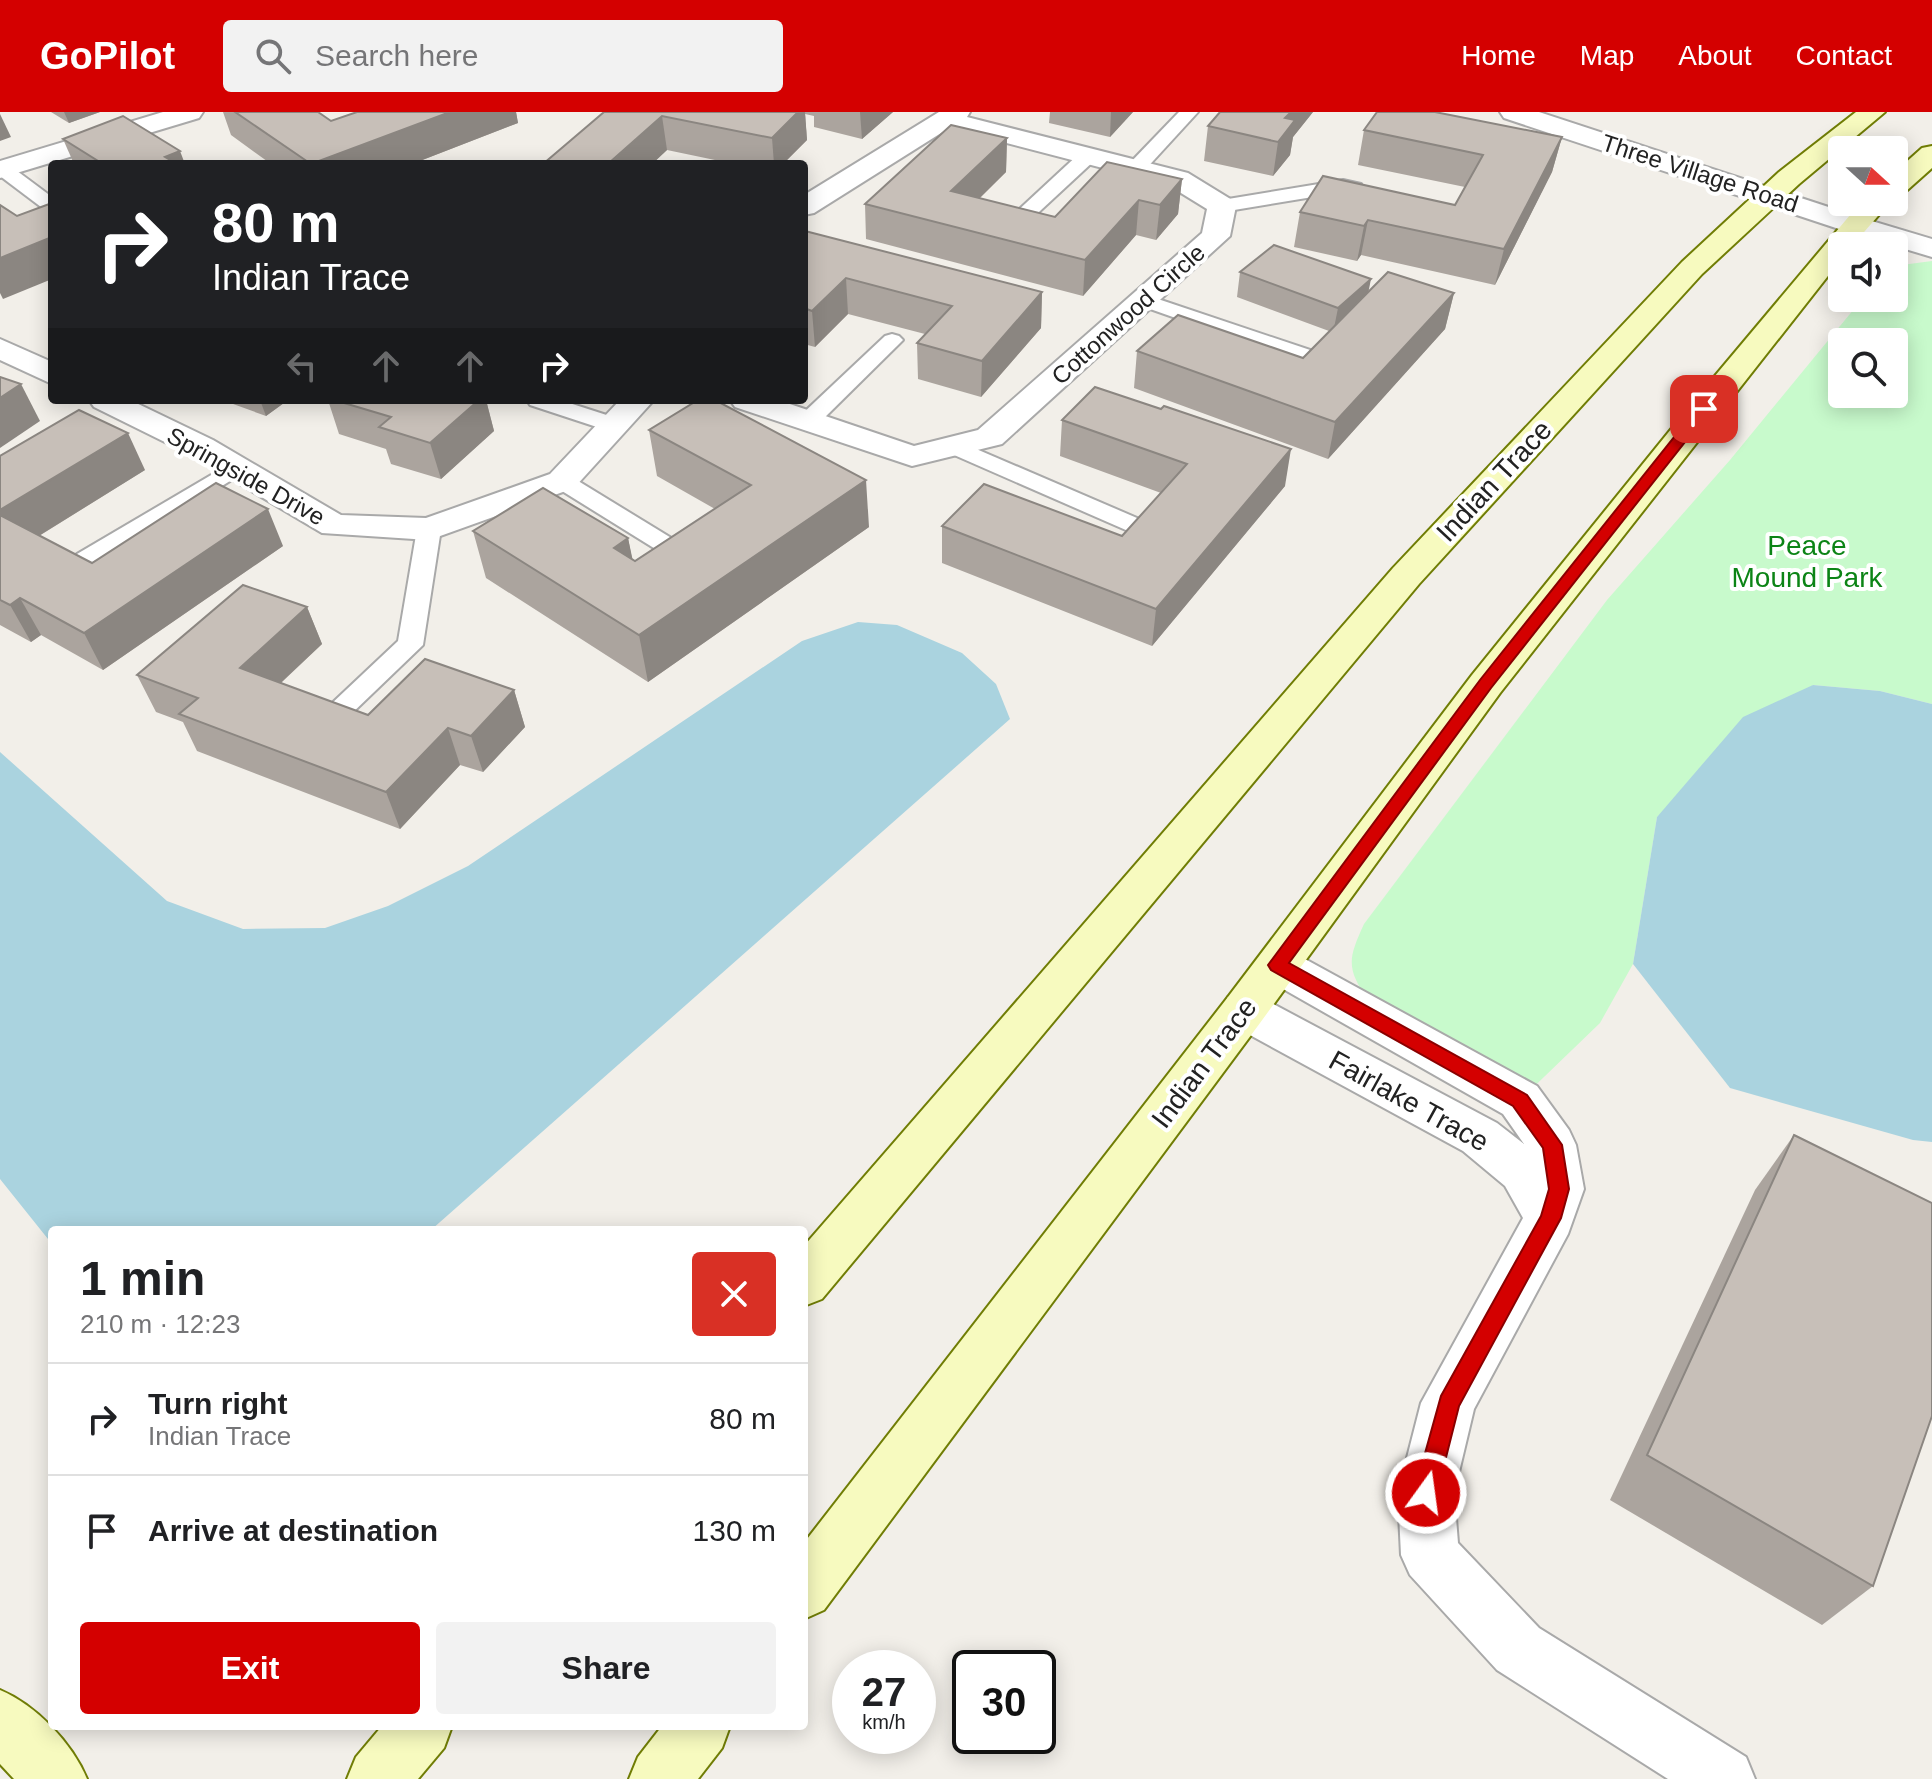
<!DOCTYPE html>
<meta charset="utf-8">
<style>
:root{--surface:#fff;--page:#f2f2f2;--text:#202124;--muted:#757577;--line:#e0e0e0;--accent:#d40000}
body{margin:0;font-family:Arial,sans-serif;background:var(--page);color:var(--text);height:100vh;display:flex;flex-direction:column;font-size:30px;white-space:nowrap}
*{box-sizing:border-box;margin:0}
p{font-size:26px;color:var(--muted)}
.icon{flex:none;width:44px;height:44px;fill:none;stroke:currentColor;stroke-width:2;stroke-linecap:round;stroke-linejoin:round}
.map{position:relative;flex:1;overflow:hidden}
.sheet{position:absolute;left:48px;top:1114px;width:760px;height:504px;display:flex;flex-direction:column;background:var(--surface);border-radius:8px;box-shadow:0 4px 20px #0003}
.sheet>*{flex:none}
.banner{position:absolute;left:48px;top:48px;width:760px;height:244px;border-radius:8px;box-shadow:0 4px 20px #0003;background:#202124;color:#fff;overflow:hidden}
.needle{width:52px;rotate:111deg}
.fabs{position:absolute;left:1828px;top:24px;display:grid;gap:16px}
.fabs a{display:grid;place-items:center;width:80px;height:80px;border-radius:8px;background:var(--surface);box-shadow:0 4px 20px #0003;font-size:40px}
.speed{position:absolute;left:832px;top:1538px;display:flex;gap:16px;font-size:40px;font-weight:700;text-align:center}
.speed>*{display:grid;place-content:center;width:104px;height:104px;border-radius:50%;background:var(--surface);box-shadow:0 4px 20px #0003;line-height:1}
.speed small{font-size:20px;font-weight:400}
.speed .limit{border:4px solid #111;border-radius:12px;background:#fff;color:#111}
.pin{position:absolute;display:grid;place-items:center;width:68px;height:68px;color:#fff;margin:-34px;border-radius:16px;box-shadow:0 4px 12px #0006}
.me{position:absolute;width:88px;margin:-44px;rotate:14deg;stroke-linejoin:round;filter:drop-shadow(0 0 6px #0008)}
.turn{display:flex;align-items:center;gap:28px;height:168px;padding:0 32px;font-size:36px}
.turn .icon{width:104px;height:104px;stroke-width:2.5}
.turn b{display:block;font-size:56px;line-height:68px}
.lanes{display:flex;align-items:center;height:76px;padding:0 32px;background:#0003;justify-content:center;gap:40px;direction:ltr}
.lanes .off{opacity:.35}
.round{display:grid;place-items:center;flex:none;width:84px;height:84px;border-radius:8px;background:var(--page)}
.summary{display:flex;align-items:center;justify-content:space-between;height:136px;padding:0 32px}
h1{font-size:48px;font-weight:700;line-height:60px}
.primary-button{display:flex;gap:16px;margin-top:auto;padding:16px 32px}
.primary-button a{flex:1;height:92px;border-radius:8px;background:var(--accent);color:#fff;font-size:32px;font-weight:700;line-height:92px;text-align:center}
.primary-button a+a{background:var(--page);color:var(--text)}
ul{padding:0;list-style:none}
li{display:flex;align-items:center;gap:24px;height:112px;padding:0 32px;border-top:2px solid var(--line)}
li div{flex:1}
li b{display:block;font-size:30px}
li em{font-style:normal}
header{display:flex;align-items:center;gap:48px;box-sizing:border-box;height:112px;padding:0 40px;background:var(--accent);color:#fff}
header strong{font-size:38px}
nav{display:flex;gap:44px;margin-inline-start:auto;font-size:28px}
.search{width:560px;height:72px;background:var(--page);display:flex;align-items:center;gap:20px;box-sizing:border-box;padding:0 28px;border-radius:8px;color:var(--muted);font-size:30px}
.map>svg:first-child{display:block}
</style>
<header>
<strong>GoPilot</strong>
<div class="search"><svg class="icon" aria-label="search" viewBox="0 0 24 24"><circle cx="10" cy="10" r="6"/><path d="M15 15l6 6"/></svg>Search here</div>
<nav><a>Home</a><a>Map</a><a>About</a><a>Contact</a></nav>
</header>
<div class="map">
<svg width="1932" height="1667" viewBox="0 0 1932 1667">
<rect width="100%" height="100%" fill="#f2efe9"/>
<path fill="#c8facc" fill-rule="evenodd" d="M1932,149V592L1880,579L1813,573L1657,705L1633,852L1600,911L1520,988L1368,888C1346,856 1348,847 1364,812L1607,488L1730,348L1863,186H1894V154ZM1842,230H1894V282H1842Z"/>
<g fill="#aad3df">
<polygon points="858,510 897,513 962,541 996,572 1010,607 431,1118 52,1118 52,1132 0,1067 0,640 167,789 243,817 325,816 388,794 468,754 802,529"/>
<polygon points="1813,573 1880,579 1932,592 1932,1030 1913,1028 1730,976 1633,852 1657,705 1743,605"/>
</g>
<g fill="none" stroke-linecap="round" stroke-linejoin="round">
<g stroke="#a9a9a9" stroke-width="4">
<g id="service">
<polygon points="1179,0 1198,0 1143,60 1129,60 1127,56 1129,52"/>
<polygon points="1088,38 1097,44 1095,48 1013,124 999,124 996,120 999,116 1081,40"/>
<polygon points="0,52 9,53 52,85 52,100 45,98 0,64"/>
<polygon points="1343,68 1361,72 1363,76 1354,82 1343,80 1222,100 1212,94 1222,88"/>
<polygon points="1143,182 1325,243 1328,248 1317,254 1309,253 1136,192 1133,188"/>
<polygon points="892,222 899,224 903,228 899,232 816,314 800,314 797,309 800,304 885,224"/>
<polygon points="527,288 560,288 622,308 625,313 614,320 606,318 530,293"/>
<polygon points="953,327 1151,412 1155,417 1151,422 1135,422 945,339 942,334 945,329"/>
<polygon points="235,349 243,351 246,356 243,361 95,452 77,452 74,447 77,442"/>
<polygon points="562,362 570,364 704,446 707,451 704,456 686,456 554,374 550,369 554,364"/>
<polygon points="429,410 437,412 441,417 423,533 347,606 338,609 329,606 325,600 329,594 398,529 417,417 421,412"/>
</g>
</g>
<g stroke="#a9a9a9" stroke-width="4">
<g id="minor">
<polygon points="163,0 203,0 199,6 0,66 0,49"/>
<polygon points="939,0 970,0 967,5 1188,61 1232,88 1236,94 1230,124 1002,332 912,354 735,295 730,288 778,288 914,334 978,318 1202,121 1207,97 1168,73 949,16 814,101 804,103 804,83"/>
<polygon points="1855,104 1932,127 1932,145 1845,119 1841,113 1845,107"/>
<polygon points="0,227 52,250 52,272 0,248"/>
<polygon points="89,288 130,288 213,328 341,403 426,406 550,362 620,288 654,288 574,376 429,428 322,421 189,342 94,295"/>
<polygon points="1278,836 1294,841 1537,974 1569,1018 1576,1033 1584,1077 1568,1122 1474,1297 1454,1381 1458,1431 1539,1516 1746,1645 1755,1667 1668,1667 1497,1558 1410,1463 1401,1443 1398,1381 1421,1291 1523,1106 1505,1074 1463,1039 1228,911 1221,898 1228,885 1244,880 1260,885 1497,1011 1524,1032 1503,1002 1262,865 1256,853 1262,841"/>
</g>
</g>
<g stroke="#a9a9a9" stroke-width="4">
<polygon id="tertiary" points="1500,0 1539,0 1865,107 1869,113 1865,119 1855,122 1845,119 1504,6"/>
</g>
<g stroke="#707d05" stroke-width="4">
<g id="secondary">
<polygon points="1856,0 1885,0 1799,72 1702,162 1419,472 822,1187 804,1194 804,1134 1393,456 1682,150 1779,60"/>
<polygon points="1932,34 1932,56 1904,81 1894,83 1894,61 1922,36"/>
<polygon points="1861,90 1890,90 1852,134 1842,134 1842,146 1500,581 1260,911 824,1498 804,1507 804,1431 1228,885 1472,563 1693,290"/>
<path d="M0,1578C36,1593 72,1631 87,1667H14L0,1652Z"/>
<polygon points="382,1614 452,1614 444,1636 418,1667 347,1667 356,1645"/>
<polygon points="662,1614 730,1614 722,1636 698,1667 629,1667 638,1645"/>
</g>
</g>
<use href="#service" fill="#fff" fill-rule="evenodd"/>
<use href="#minor" fill="#fff" fill-rule="evenodd"/>
<use href="#tertiary" fill="#fff" fill-rule="evenodd"/>
<use href="#secondary" fill="#f7fabf" fill-rule="evenodd"/>
</g>
<g fill="#aba49e">
<polygon points="51,0 100,0 69,11"/>
<polygon points="223,0 318,0 331,9 357,0 516,0 518,11 412,52 271,52 231,23"/>
<polygon points="604,0 893,0 862,27 814,15 814,4 805,2 807,28 783,52 734,52 667,38 652,52 543,52"/>
<polygon points="1050,0 1133,0 1110,25 1049,11"/>
<polygon points="1220,0 1313,0 1293,25 1290,43 1273,64 1204,49 1208,14"/>
<polygon points="1364,18 1562,25 1552,60 1495,173 1361,143 1357,149 1294,135 1300,100 1455,93 1465,75 1358,53"/>
<polygon points="1007,26 1006,60 979,87 1055,105 1182,67 1178,102 1156,128 1136,123 1083,184 866,127 865,92"/>
<polygon points="63,27 185,52 74,52"/>
<polygon points="804,120 1042,180 1041,216 981,285 918,267 917,231 925,222 848,202 815,235 804,232"/>
<polygon points="1240,160 1368,180 1454,181 1445,217 1328,347 1134,276 1137,239 1303,246 1329,219 1237,185"/>
<polygon points="222,288 288,288 266,304"/>
<polygon points="328,288 486,288 494,319 441,367 391,352 386,337 339,322"/>
<polygon points="1161,297 1285,374 1152,534 942,451 942,414 1122,424 1161,381 1060,344 1062,308"/>
<polygon points="649,318 869,415 648,570 486,466 473,419 628,426 632,447 635,449 715,397 657,364"/>
<polygon points="0,344 145,358 39,424 92,451 283,434 103,558 41,523 31,530 0,513"/>
<polygon points="307,495 322,532 281,571 368,603 514,578 525,615 483,660 460,653 400,717 197,639 183,610 156,600 137,563"/>
<polygon points="1794,1023 1873,1474 1822,1513 1610,1388 1755,1078"/>
</g>
<g fill="#8b8681">
<polygon points="64,0 100,0 69,11"/>
<polygon points="450,0 516,0 518,11 412,52 311,52"/>
<polygon points="798,0 805,0 807,28 783,52 774,52 772,26"/>
<polygon points="860,0 893,0 862,27"/>
<polygon points="1111,0 1133,0 1110,25"/>
<polygon points="1291,0 1313,0 1293,25 1290,43 1273,64 1278,30 1285,6"/>
<polygon points="0,2 11,25 0,29"/>
<polygon points="662,4 667,38 652,52 609,52"/>
<polygon points="1562,25 1552,60 1495,173 1504,137"/>
<polygon points="1007,26 1006,60 951,114 951,79"/>
<polygon points="180,39 185,52 168,52 165,45"/>
<polygon points="1182,67 1178,102 1156,128 1160,93"/>
<polygon points="1139,88 1136,123 1083,184 1085,148"/>
<polygon points="1368,108 1361,143 1357,149 1364,114"/>
<polygon points="52,125 52,167 3,187 0,181 0,146"/>
<polygon points="846,166 848,202 815,235 812,199"/>
<polygon points="1371,167 1366,192 1333,221 1338,196"/>
<polygon points="1042,180 1041,216 981,285 982,249"/>
<polygon points="1454,181 1445,217 1328,347 1335,310"/>
<polygon points="21,272 40,309 0,336 0,286"/>
<polygon points="260,288 288,288 266,304"/>
<polygon points="479,288 486,288 494,319 441,367 430,331"/>
<polygon points="128,321 145,358 16,438 0,409 0,398"/>
<polygon points="1291,337 1285,374 1152,534 1156,497"/>
<polygon points="866,368 869,415 648,570 639,523"/>
<polygon points="268,397 283,434 103,558 84,521"/>
<polygon points="628,426 638,473 614,436"/>
<polygon points="20,486 41,523 31,530 10,493"/>
<polygon points="307,495 322,532 257,593 240,556"/>
<polygon points="514,578 525,615 483,660 471,624"/>
<polygon points="448,616 460,653 400,717 386,680"/>
</g>
<g fill="#c7bfb8" stroke="#8b8681" stroke-width="2">
<polygon points="235,0 318,0 331,9 357,0 450,0 311,52"/>
<polygon points="604,0 798,0 772,26 662,4 609,51 613,52 543,52"/>
<polygon points="1220,0 1291,0 1285,6 1295,8 1278,30 1208,14"/>
<polygon points="1377,0 1435,0 1562,25 1504,137 1368,108 1364,114 1300,100 1323,64 1455,93 1483,43 1364,18"/>
<polygon points="123,4 180,39 165,45 177,52 103,52 63,27"/>
<polygon points="951,13 1007,26 951,79 1055,105 1107,50 1182,67 1160,93 1139,88 1085,148 865,92"/>
<polygon points="52,91 52,125 0,146 0,93 17,104"/>
<polygon points="805,119 1042,180 982,249 917,231 952,194 846,166 812,199 804,196"/>
<polygon points="1274,133 1371,167 1338,196 1240,160"/>
<polygon points="1388,160 1454,181 1335,310 1137,239 1178,203 1303,246"/>
<polygon points="0,265 21,272 0,286"/>
<polygon points="1095,275 1161,297 1164,294 1291,337 1156,497 942,414 984,372 1122,424 1187,352 1062,308"/>
<polygon points="334,288 479,288 430,331 379,315 391,305"/>
<polygon points="698,288 715,288 866,368 639,523 473,419 543,376 628,426 614,436 635,449 751,373 649,318"/>
<polygon points="79,298 128,321 0,398 0,344"/>
<polygon points="216,371 268,397 84,521 20,486 10,493 0,488 0,403 92,451"/>
<polygon points="243,473 307,495 240,556 368,603 425,547 514,578 471,624 448,616 386,680 179,602 198,586 137,563"/>
<polygon points="1794,1023 1932,1091 1932,1304 1873,1474 1647,1343"/>
</g>
<polygon fill="#d40000" stroke="#8a0000" stroke-width="2" points="1699,294 1711,297 1491,576 1289,851 1527,983 1562,1033 1569,1077 1561,1106 1459,1294 1437,1381 1434,1389 1426,1393 1417,1389 1414,1381 1441,1284 1541,1104 1549,1077 1543,1036 1513,994 1271,858 1268,853 1480,568"/>
<g text-anchor="middle" dominant-baseline="central" stroke-width="8" stroke-linejoin="round" paint-order="stroke">
<g font-size="24" fill="#222" stroke="#fff">
<text transform="translate(1700 61) rotate(18)">Three Village Road</text>
<text transform="translate(1128 202) rotate(-42)">Cottonwood Circle</text>
<text transform="translate(246 364) rotate(29)">Springside Drive</text>
</g>
<g font-size="28" fill="#222" stroke="#fff">
<text transform="translate(1494 369) rotate(-47)">Indian Trace</text>
<text transform="translate(1204 951) rotate(-53)">Indian Trace</text>
<text transform="translate(1409 989) rotate(29)">Fairlake Trace</text>
</g>
<g font-size="28" fill="#0c8416" stroke="#fff">
<text x="1807" y="433">Peace<tspan x="1807" dy="32">Mound Park</tspan></text>
</g>
</g>
</svg>
<div class="fabs">
<a><svg class="needle" viewBox="-14 -14 28 28"><path d="M0-13l5 13h-10z" fill="#e53935"/><path d="M0 13l5-13h-10z" fill="#757577"/></svg></a>
<a><svg class="icon" aria-label="sound" viewBox="0 0 24 24"><path d="M4 9h4l5-4v14l-5-4H4zM17 9q2 3 0 6"/></svg></a>
<a><svg class="icon" aria-label="search" viewBox="0 0 24 24"><circle cx="10" cy="10" r="6"/><path d="M15 15l6 6"/></svg></a>
</div>
<div class="speed"><div>27<small>km/h</small></div><div class="limit">30</div></div>
<div class="pin" style="left:1704px;top:297px;background:#d93025"><svg class="icon" aria-label="arrive" viewBox="0 0 24 24"><path d="M6 21V4h12l-3 4 3 4H6"/></svg></div>
<svg class="me" style="left:1426px;top:1381px" viewBox="-20 -20 40 40"><circle r="17" fill="#d40000" stroke="#fff" stroke-width="3"/><path d="M0-11L8 9 0 5-8 9z" fill="#fff"/></svg>
<div class="banner">
<div class="turn"><svg class="icon" aria-label="right" viewBox="0 0 24 24"><path d="M7 20v-9h11M14 6l5 5-5 5"/></svg><div><b>80 m</b>Indian Trace</div></div>
<div class="lanes"><svg class="icon off" aria-label="left" viewBox="0 0 24 24"><path d="M17 20v-9H6M10 6l-5 5 5 5"/></svg><svg class="icon off" aria-label="ahead" viewBox="0 0 24 24"><path d="M12 20V5M6 11l6-6 6 6"/></svg><svg class="icon off" aria-label="ahead" viewBox="0 0 24 24"><path d="M12 20V5M6 11l6-6 6 6"/></svg><svg class="icon" aria-label="right" viewBox="0 0 24 24"><path d="M7 20v-9h11M14 6l5 5-5 5"/></svg></div>
</div>
<section class="sheet">
<div class="summary"><div><h1>1 min</h1><p>210 m · 12:23</p></div><a class="round" style="background:#d93025;color:#fff"><svg class="icon" aria-label="close" viewBox="0 0 24 24"><path d="M6 6l12 12M18 6L6 18"/></svg></a></div>
<ul>
<li><svg class="icon" aria-label="right" viewBox="0 0 24 24"><path d="M7 20v-9h11M14 6l5 5-5 5"/></svg><div><b>Turn right</b><p>Indian Trace</p></div><em>80 m</em></li>
<li><svg class="icon" aria-label="arrive" viewBox="0 0 24 24"><path d="M6 21V4h12l-3 4 3 4H6"/></svg><div><b>Arrive at destination</b></div><em>130 m</em></li>
</ul>
<div class="primary-button"><a>Exit</a><a>Share</a></div>
</section>
</div>
